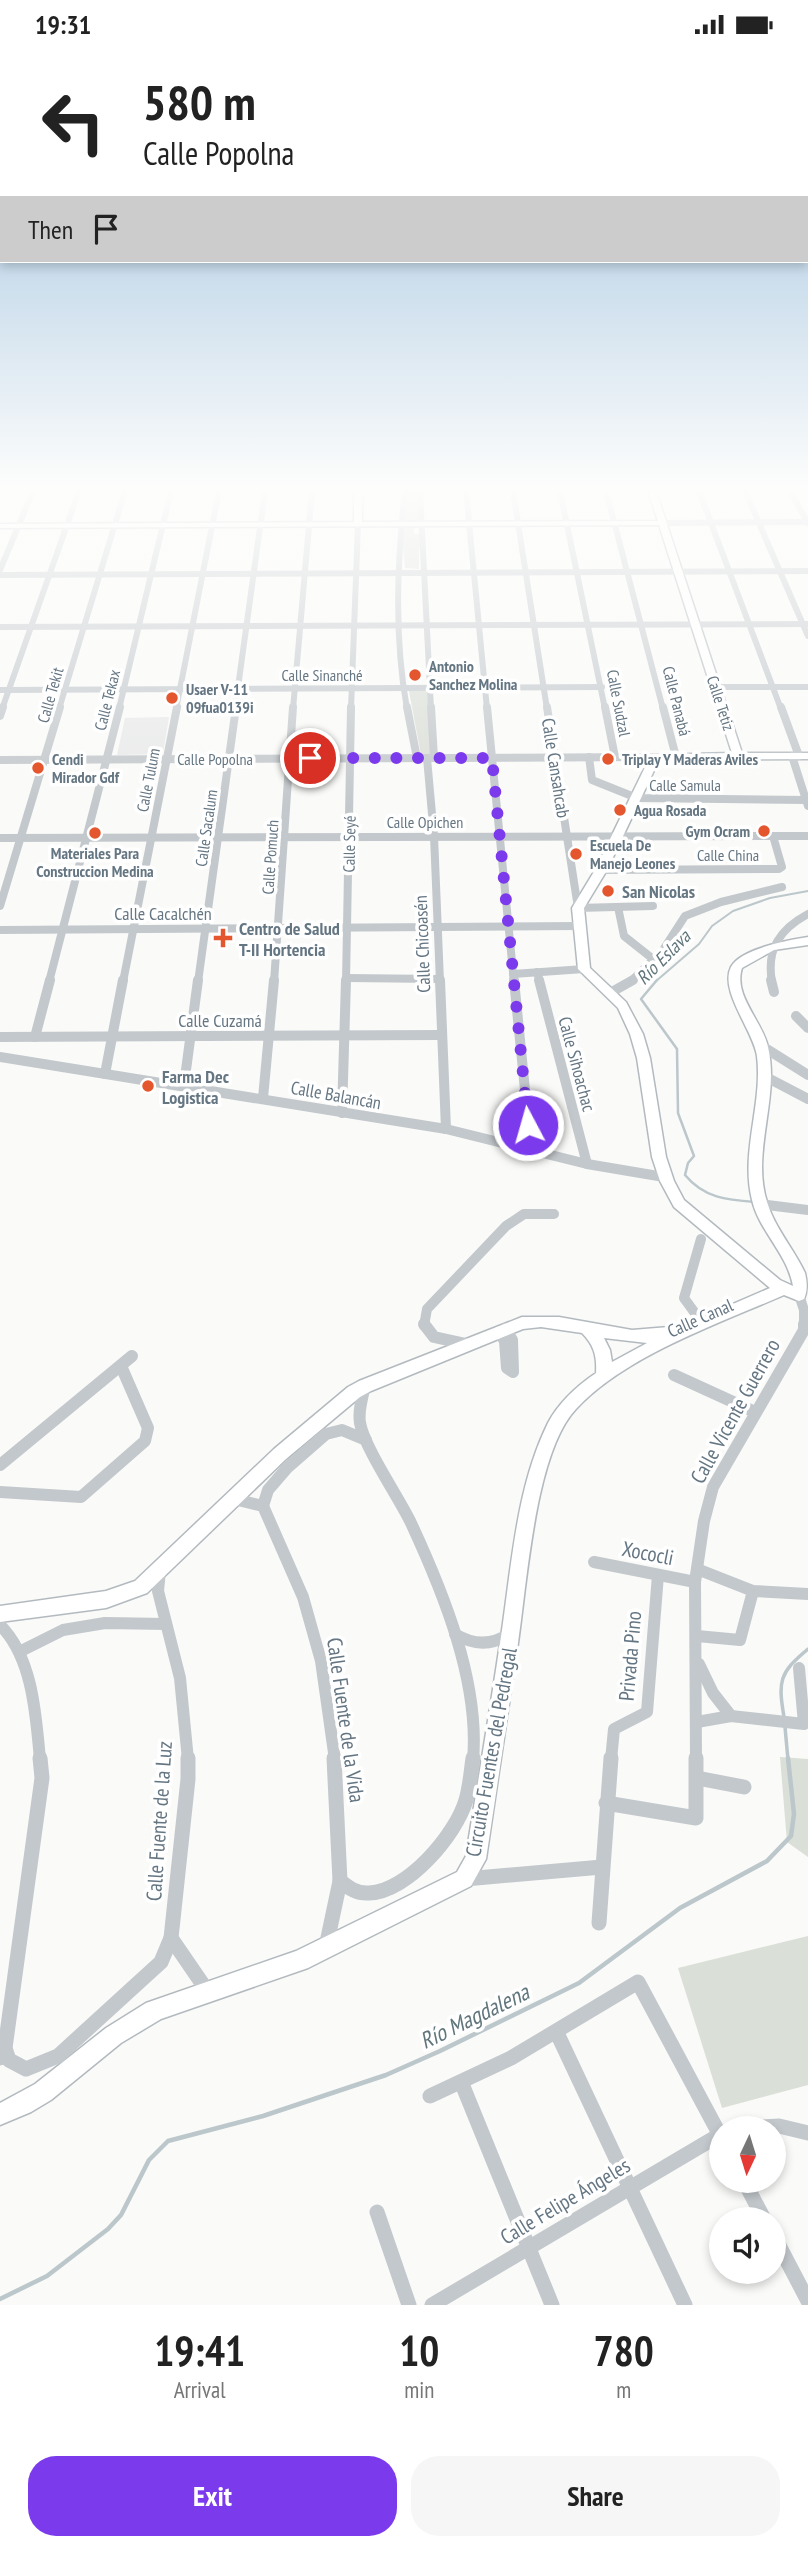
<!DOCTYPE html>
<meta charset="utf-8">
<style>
:root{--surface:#fff;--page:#f6f6f6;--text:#222;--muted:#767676;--accent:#7c3aed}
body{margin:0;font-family:"PT Sans Narrow",sans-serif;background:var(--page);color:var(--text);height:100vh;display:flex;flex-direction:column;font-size:26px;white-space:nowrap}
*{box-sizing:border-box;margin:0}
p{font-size:23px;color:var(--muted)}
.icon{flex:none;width:38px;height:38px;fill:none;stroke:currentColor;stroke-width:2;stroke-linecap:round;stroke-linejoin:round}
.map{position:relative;height:2256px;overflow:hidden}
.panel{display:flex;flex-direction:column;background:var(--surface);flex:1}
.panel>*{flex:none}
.hud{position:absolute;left:0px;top:0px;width:808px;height:214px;box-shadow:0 4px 10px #0003;background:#fff;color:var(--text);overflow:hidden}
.needle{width:46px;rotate:184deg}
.tools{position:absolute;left:709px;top:2067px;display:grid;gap:14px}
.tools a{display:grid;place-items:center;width:77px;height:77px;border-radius:50%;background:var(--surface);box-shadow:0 4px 10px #0003;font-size:35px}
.pin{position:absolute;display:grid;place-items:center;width:60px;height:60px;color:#fff;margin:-30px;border:4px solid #fff;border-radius:50%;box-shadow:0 2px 7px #0007}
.me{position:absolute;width:77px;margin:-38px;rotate:354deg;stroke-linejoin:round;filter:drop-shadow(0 0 5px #0008)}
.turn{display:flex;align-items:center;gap:24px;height:147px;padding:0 28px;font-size:32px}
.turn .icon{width:91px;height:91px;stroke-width:2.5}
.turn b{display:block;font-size:49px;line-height:60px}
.then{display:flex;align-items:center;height:66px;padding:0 28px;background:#0003;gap:14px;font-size:26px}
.eta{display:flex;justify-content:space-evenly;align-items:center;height:119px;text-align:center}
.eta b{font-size:42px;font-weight:700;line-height:49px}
.cta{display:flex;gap:14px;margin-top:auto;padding:14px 28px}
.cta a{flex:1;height:80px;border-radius:28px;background:var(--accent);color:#fff;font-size:28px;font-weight:700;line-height:80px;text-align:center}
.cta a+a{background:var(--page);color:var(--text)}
.status{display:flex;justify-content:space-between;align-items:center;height:49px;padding:0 35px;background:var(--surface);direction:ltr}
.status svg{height:19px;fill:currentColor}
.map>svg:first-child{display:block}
</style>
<div class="status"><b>19:31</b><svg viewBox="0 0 49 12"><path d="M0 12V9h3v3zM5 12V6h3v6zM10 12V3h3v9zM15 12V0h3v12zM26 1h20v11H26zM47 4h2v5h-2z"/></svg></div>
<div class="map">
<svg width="808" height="2256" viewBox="0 0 808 2256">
<rect width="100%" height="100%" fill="#fafaf8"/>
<polygon fill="#e8e9e9" points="169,668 163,705 117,706 125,669"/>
<g fill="#dadfd7">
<polygon points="405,442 420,442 423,475 414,476 414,485 423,485 419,503 419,520 405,519 401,475"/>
<polygon points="409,642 428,642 432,707 421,706"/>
<polygon points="780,1708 808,1710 808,1808 787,1793"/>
<polygon points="808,1887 808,2036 722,2059 678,1919"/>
</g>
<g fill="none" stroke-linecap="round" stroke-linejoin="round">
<polyline stroke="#bbc7cb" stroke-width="2" points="655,933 699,895 712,877 733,862 770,849 808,842"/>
<path stroke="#bbc7cb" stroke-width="2.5" d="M657,931L641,950L677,1000L678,1064L694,1107L688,1114L685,1126C704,1149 727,1151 755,1153"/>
<g stroke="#bbc7cb" stroke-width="3.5">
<path d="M784,1668C778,1632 779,1624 808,1600"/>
<polyline points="785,1678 788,1711"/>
</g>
<polyline stroke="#bbc7cb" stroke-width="4.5" points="0,2250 47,2227 108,2180 121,2166 149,2111 168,2092 263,2067 386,2026 440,2002 579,1934 680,1859 767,1812 791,1787 794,1765 788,1709"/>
<g stroke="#b3babf" stroke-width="3">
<path id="secondary" d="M354,442H362V473L658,472L648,442H656L742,704H808V710L659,711L607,821L584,859L590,919L626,953L643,985L650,1009L666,1108L674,1132L684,1151L780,1231L793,1237C787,1204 759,1182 752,1151C740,1103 763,1055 757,1007C753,981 719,942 731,918C740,900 789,891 808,888V896L774,901L742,919C733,947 762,971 768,998C780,1049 751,1103 767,1153C774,1178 794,1200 805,1224C807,1233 808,1241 804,1250L799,1252L784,1246C718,1275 625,1307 576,1360C535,1403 527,1534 518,1594C508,1666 497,1738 486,1810L471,1837L308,1919L161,1970L121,1994L51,2051L31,2063L0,2076V2054L35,2035L106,1979L146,1954L296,1902L457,1823L466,1807C478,1732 491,1656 502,1581C512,1512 517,1437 548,1374C559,1353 577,1337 596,1324C597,1307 594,1296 582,1284L541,1278L523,1280L371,1342L360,1348L286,1410L147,1544L106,1559L0,1573V1557L106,1542L135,1532L274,1400L348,1338L359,1332L522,1268H559L632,1281L669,1278L675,1280L770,1239L674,1158L660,1132L652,1108L637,1009L630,985L618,959L578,920L572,859L595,821L651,706L732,704L659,476L0,479V475L354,473ZM604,1289L647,1294L612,1313L610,1301Z"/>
</g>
<g stroke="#c3c8cc" stroke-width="6">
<path d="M405,442C397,514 394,588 407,660"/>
<polyline points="420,442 431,660"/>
<polyline points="466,442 487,660"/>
<polyline points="513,442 547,660"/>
<polyline points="560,442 605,660"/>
<polyline points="606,442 663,660"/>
<polyline points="699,442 781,660"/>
<polyline points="745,442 808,587"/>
<polyline points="790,442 808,474"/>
<polyline points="662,474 808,473"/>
<polyline points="0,521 33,442"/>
<polyline points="0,526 808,522"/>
<polyline points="0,578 808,575"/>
<polyline points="716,638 808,638"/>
<polyline points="0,641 602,638"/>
<polyline points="2,660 79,442"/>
<polyline points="59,660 125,442"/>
<polyline points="119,660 171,442"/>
<polyline points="176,660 219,442"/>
<polyline points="235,660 265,442"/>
<polyline points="293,660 312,442"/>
<polyline points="351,660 358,475"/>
</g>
<g stroke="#c3c8cc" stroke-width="8">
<polyline points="407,658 417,709"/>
<polyline points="431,658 434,709"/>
<polyline points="487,658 514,933"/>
<polyline points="547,658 578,859 653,857"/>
<polyline points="605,658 615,708"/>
<polyline points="663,658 676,708"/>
<polyline points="781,658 799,707"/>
<polyline points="0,667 3,658"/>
<polyline points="792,707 808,757"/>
<polyline points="589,708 592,731 637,749 805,751"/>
<polyline points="427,709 434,787 440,933"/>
<polyline points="0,711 655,708"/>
<polyline points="0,789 808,787"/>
<polyline points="601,821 779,820 782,818 773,787"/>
<polyline points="0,857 60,658"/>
<polyline points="618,858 624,887 653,910"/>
<polyline points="0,881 578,877"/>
<polyline points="537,923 540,933"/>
<polyline points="513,925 584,920"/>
<polyline points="347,929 438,930"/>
<polyline points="49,933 120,658"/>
<polyline points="123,933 177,658"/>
<polyline points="198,933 236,658"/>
<polyline points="274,933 293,658"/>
<polyline points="346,933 351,658"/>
<polyline points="630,933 663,901 685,867 721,853 782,838"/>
<path d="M772,933C766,900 780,880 808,865"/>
</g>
<g stroke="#c3c8cc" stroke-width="10">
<polyline points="440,931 446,1080"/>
<polyline points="514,931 531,1101"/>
<polyline points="539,931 587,1115"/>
<polyline points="771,931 774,943"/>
<polyline points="610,944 633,931"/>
<polyline points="796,967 808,979"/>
<polyline points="0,988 441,986"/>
<polyline points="35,988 50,931"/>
<polyline points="762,997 808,1026"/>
<polyline points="0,1008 446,1080 587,1115 664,1128"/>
<polyline points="105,1025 123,931"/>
<polyline points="764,1027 808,1050"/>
<polyline points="184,1036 198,931"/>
<polyline points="263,1049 274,931"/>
<polyline points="342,1064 346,931"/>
<polyline points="759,1155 808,1161"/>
<polyline points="799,1246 804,1261 804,1277"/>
<polyline points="700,1271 684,1249 701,1190"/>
<polyline points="424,1277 427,1260 506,1177 524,1165 554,1165"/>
</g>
<g stroke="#c3c8cc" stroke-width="12">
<polyline points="424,1275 434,1288 466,1295"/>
<polyline points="499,1283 505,1292 507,1319 513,1323 512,1291 505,1280"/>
<polyline points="674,1326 755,1363"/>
<path d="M365,1337C362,1349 358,1362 360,1374C365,1400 398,1447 411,1474C443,1543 480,1633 473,1711"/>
<polyline points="0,1416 132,1307"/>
<polyline points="0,1443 81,1448 145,1392 148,1379 121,1317"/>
<polyline points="234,1450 263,1457 303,1548 321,1612 335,1711"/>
<polyline points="263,1457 268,1441 287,1419 326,1385 342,1381 366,1391"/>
<polyline points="594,1513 695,1533"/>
<polyline points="697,1520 753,1542 808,1545"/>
<polyline points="160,1522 158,1542 180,1629 188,1711"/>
<path d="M0,1576C33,1609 36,1667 40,1711"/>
<path d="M455,1585C473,1596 491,1597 509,1585"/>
<polyline points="697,1587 740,1591 753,1542"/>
<polyline points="21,1602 63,1581 105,1574 166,1575"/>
<polyline points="699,1615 713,1644 731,1667"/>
<polyline points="697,1673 731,1667 804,1675 799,1619"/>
<polyline points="611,1711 614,1680 647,1663 658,1526"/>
<polyline points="696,1711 695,1533 704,1472 713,1438 804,1281 804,1275"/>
</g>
<g stroke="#c3c8cc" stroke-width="15">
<polyline points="188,1709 188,1730 171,1889 208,1943"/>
<polyline points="697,1729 744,1738"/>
<polyline points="606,1754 696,1769 696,1709"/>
<polyline points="465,1830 602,1818"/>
<path d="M340,1832C349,1839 357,1845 369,1844C407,1843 456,1786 466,1751C470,1738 471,1723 473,1709"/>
<polyline points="599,1874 611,1709"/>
<polyline points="326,1898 340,1832 334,1709"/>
<polyline points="557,1984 685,2256"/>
<polyline points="5,1999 9,2011 26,2020 58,2007 161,1913 171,1889"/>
<polyline points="0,2009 5,1999 42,1729 40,1709"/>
<polyline points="462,2035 552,2256"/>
<polyline points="430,2047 511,2009 638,1933 721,2088"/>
<polyline points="744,2079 779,2077 808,2084"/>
<polyline points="744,2132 764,2170"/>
<polyline points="377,2163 409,2256"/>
<polyline points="774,2187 808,2252"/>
<polyline points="432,2256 721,2085"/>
</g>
<use href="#secondary" fill="#fff" fill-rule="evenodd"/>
</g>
<linearGradient id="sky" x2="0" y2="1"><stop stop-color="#96bcdc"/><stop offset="0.58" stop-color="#fdfdfc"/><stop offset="1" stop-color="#fdfdfc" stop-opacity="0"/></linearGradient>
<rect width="808" height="758" fill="url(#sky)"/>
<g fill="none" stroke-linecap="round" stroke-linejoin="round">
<polyline stroke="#7c3aed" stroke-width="12" stroke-dasharray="0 21.6" points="310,709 492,709 528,1076"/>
</g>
<g fill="#e4572e" stroke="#fff" stroke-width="2.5">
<circle cx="415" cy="626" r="7"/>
<circle cx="172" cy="649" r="7"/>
<circle cx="608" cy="710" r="7"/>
<circle cx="38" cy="719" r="7"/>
<circle cx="620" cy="761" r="7"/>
<circle cx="764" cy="782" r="7"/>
<circle cx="95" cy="784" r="7"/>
<circle cx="576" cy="805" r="7"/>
<circle cx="608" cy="842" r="7"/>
<path d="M219.5 878.5h7v7h7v7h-7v7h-7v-7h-7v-7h7z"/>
<circle cx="148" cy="1037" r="7"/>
</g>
<g text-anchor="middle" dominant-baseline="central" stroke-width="7" stroke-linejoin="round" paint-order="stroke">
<g font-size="16" font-weight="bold" fill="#657683" stroke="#fff" text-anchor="start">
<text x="429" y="617">Antonio<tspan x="429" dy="18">Sanchez Molina</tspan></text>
<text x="186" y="640">Usaer V-11<tspan x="186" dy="18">09fua0139i</tspan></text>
<text x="52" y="710">Cendi<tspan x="52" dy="18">Mirador Gdf</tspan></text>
<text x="622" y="710">Triplay Y Maderas Aviles</text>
<text x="634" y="761">Agua Rosada</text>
<text x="750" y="782" text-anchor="end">Gym Ocram</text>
<text x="590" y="796">Escuela De<tspan x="590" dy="18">Manejo Leones</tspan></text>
<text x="95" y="804" text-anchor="middle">Materiales Para<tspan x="95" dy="18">Construccion Medina</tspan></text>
</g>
<g font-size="16" fill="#657683" stroke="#fff">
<text x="322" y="626">Calle Sinanché</text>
<text transform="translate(50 646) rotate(-74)">Calle Tekit</text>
<text transform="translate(107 651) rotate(-76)">Calle Tekax</text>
<text transform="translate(677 652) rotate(76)">Calle Panabá</text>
<text transform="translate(619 654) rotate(79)">Calle Sudzal</text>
<text transform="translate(721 654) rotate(72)">Calle Tetiz</text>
<text x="215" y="710">Calle Popolna</text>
<text transform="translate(148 731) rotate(-79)">Calle Tulum</text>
<text x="685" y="736">Calle Samula</text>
<text x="425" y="773">Calle Opichen</text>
<text transform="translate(206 779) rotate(-82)">Calle Sacalum</text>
<text transform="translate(349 795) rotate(-89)">Calle Seyé</text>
<text x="728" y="806">Calle China</text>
<text transform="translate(270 808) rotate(-86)">Calle Pomuch</text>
</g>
<g font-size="18" fill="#657683" stroke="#fff">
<text transform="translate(556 719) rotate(81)">Calle Cansahcab</text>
<text x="163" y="864">Calle Cacalchén</text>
<text transform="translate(422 895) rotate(-92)">Calle Chicoasén</text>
<text x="220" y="971">Calle Cuzamá</text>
<text transform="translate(577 1015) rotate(75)">Calle Sihoachac</text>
<text transform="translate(336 1046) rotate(10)">Calle Balancán</text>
<text transform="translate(700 1269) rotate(-24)">Calle Canal</text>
</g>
<g font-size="18" font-weight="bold" fill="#657683" stroke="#fff" text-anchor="start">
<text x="622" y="842">San Nicolas</text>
<text x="239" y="879">Centro de Salud<tspan x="239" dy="21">T-II Hortencia</tspan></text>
<text x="162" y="1027">Farma Dec<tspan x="162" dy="21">Logistica</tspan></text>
</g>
<g font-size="19" font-style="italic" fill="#60757c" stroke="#fff">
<text transform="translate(663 908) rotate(-45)">Río Eslava</text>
</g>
<g font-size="21" fill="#657683" stroke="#fff">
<text transform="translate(735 1362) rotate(-61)">Calle Vicente Guerrero</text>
<text transform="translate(648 1504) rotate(11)">Xococli</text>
<text transform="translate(630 1607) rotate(-85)">Privada Pino</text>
<text transform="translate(346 1671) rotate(82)">Calle Fuente de la Vida</text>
<text transform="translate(491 1703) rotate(-80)">Circuito Fuentes del Pedregal</text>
<text transform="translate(159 1772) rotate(-86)">Calle Fuente de la Luz</text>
<text transform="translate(565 2152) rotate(-31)">Calle Felipe Ángeles</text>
</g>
<g font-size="23" font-style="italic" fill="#60757c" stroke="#fff">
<text transform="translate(474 1967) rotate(-26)">Río Magdalena</text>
</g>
</g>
</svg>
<div class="tools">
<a><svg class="needle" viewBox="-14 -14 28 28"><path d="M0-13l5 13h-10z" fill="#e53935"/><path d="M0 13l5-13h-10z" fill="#767676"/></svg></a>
<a><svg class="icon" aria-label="sound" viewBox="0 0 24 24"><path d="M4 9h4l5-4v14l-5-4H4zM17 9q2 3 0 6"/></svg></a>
</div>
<div class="pin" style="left:310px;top:709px;background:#d93025"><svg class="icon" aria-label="arrive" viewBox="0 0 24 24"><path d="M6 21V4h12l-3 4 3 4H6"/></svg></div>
<svg class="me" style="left:528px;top:1076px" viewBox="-20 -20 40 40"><circle r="17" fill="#7c3aed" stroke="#fff" stroke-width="3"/><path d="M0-11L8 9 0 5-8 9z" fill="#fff"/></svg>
<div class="hud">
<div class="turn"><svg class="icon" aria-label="left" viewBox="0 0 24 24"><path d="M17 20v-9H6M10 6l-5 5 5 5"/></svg><div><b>580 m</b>Calle Popolna</div></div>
<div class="then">Then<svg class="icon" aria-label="arrive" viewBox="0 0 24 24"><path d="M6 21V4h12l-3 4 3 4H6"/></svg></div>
</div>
</div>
<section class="panel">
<div class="eta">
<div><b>19:41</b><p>Arrival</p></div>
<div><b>10</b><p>min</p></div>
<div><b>780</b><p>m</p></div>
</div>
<div class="cta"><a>Exit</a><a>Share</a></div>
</section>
